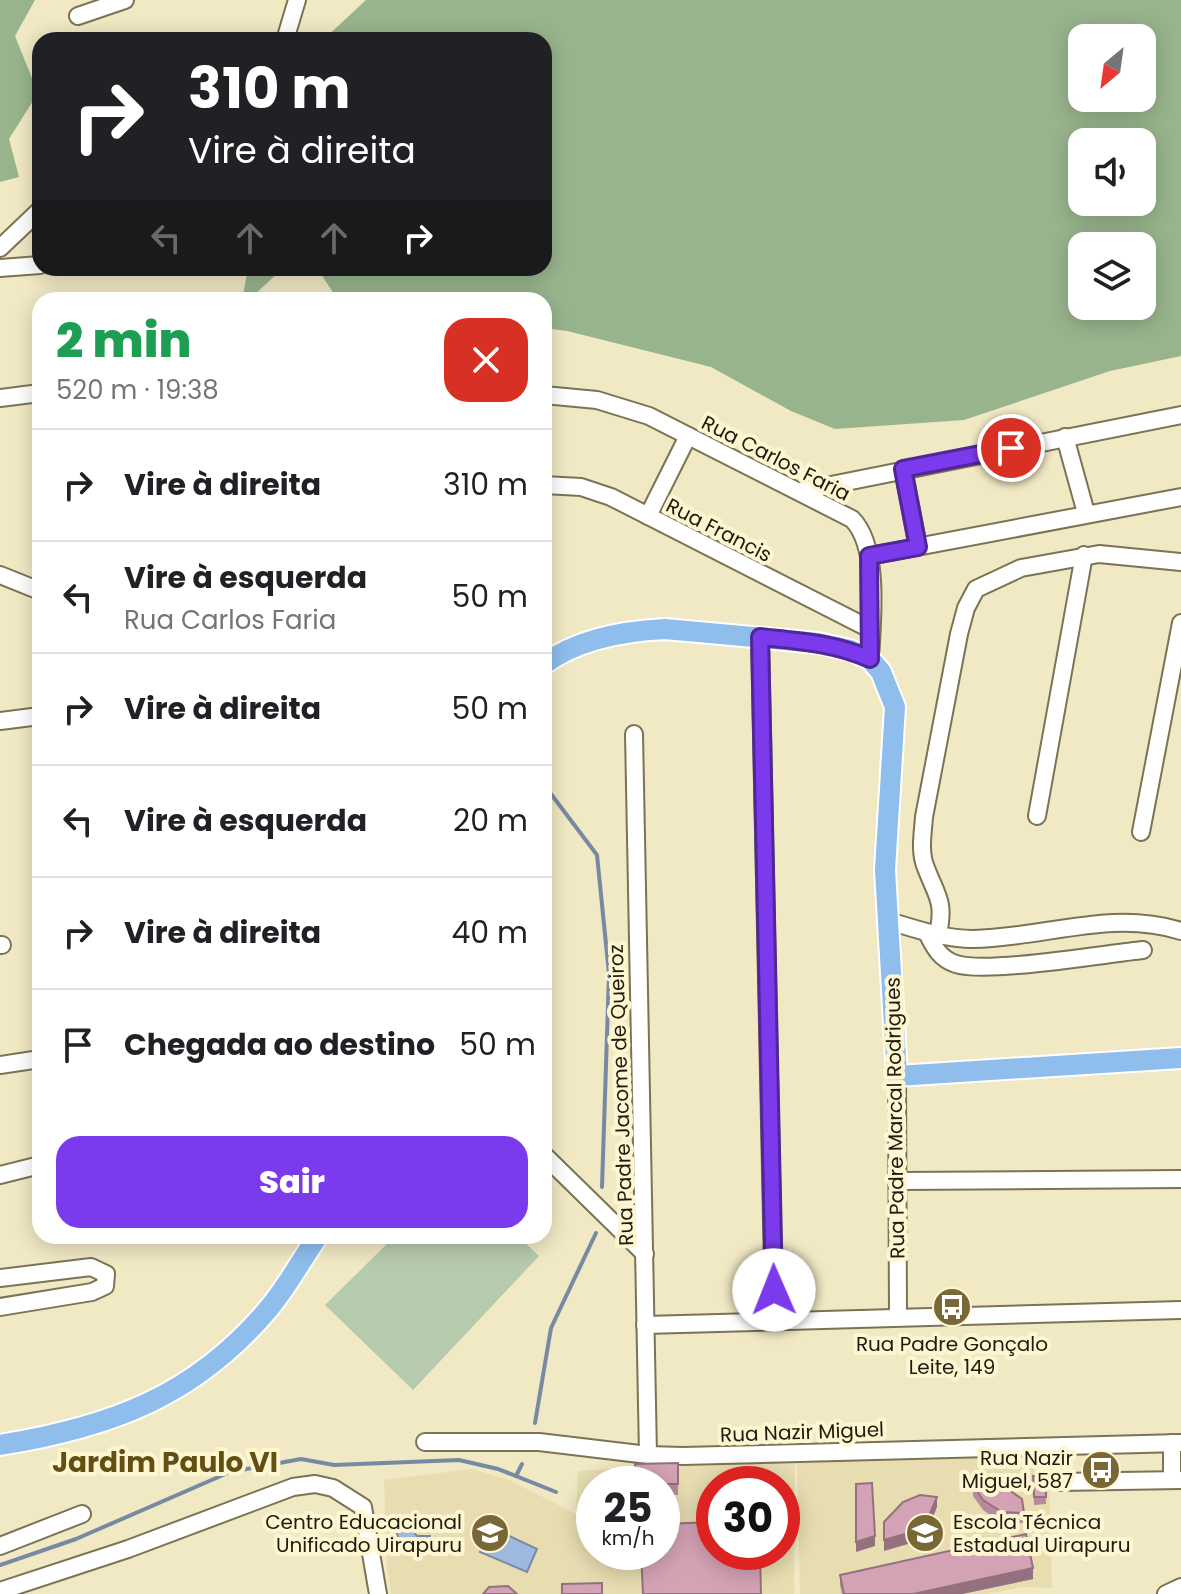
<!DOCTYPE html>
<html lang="pt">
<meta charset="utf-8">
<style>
:root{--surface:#fff;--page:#f2f2f2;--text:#202124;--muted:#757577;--line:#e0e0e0;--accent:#7c3aed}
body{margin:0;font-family:Poppins,sans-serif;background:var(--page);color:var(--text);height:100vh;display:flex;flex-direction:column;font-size:30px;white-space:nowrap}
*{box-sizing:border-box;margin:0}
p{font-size:26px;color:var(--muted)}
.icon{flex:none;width:44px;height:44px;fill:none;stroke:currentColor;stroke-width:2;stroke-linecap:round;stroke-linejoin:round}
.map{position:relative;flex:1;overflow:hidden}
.sheet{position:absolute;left:32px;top:292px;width:520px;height:952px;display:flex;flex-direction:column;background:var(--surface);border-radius:24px;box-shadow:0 4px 20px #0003}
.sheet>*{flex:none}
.top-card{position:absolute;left:32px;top:32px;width:520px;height:244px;border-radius:24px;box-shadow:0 4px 20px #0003;background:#202124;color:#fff;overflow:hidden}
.needle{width:52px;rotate:209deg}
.tools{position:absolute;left:1068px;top:24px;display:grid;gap:16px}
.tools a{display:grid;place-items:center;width:88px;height:88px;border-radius:16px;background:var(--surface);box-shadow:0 4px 20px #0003;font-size:40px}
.speed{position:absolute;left:576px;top:1466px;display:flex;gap:16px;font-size:40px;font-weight:700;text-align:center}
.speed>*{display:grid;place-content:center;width:104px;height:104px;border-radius:50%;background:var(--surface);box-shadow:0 4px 20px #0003;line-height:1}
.speed small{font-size:20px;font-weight:400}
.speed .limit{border:12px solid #d22;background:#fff;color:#111}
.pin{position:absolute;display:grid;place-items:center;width:68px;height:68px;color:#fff;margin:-34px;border:4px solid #fff;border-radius:50%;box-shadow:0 2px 8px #0007}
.me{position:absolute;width:88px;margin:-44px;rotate:359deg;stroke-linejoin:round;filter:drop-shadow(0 0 6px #0008)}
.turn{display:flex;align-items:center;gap:28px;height:168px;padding:0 24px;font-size:36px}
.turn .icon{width:104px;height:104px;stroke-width:2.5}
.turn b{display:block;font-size:56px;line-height:68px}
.lanes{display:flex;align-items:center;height:76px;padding:0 24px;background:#0003;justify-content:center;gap:40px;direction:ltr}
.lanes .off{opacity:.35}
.round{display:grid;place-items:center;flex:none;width:84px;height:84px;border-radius:24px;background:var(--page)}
.head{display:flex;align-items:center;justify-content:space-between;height:136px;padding:0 24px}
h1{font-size:48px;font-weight:800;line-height:60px;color:#1e9e55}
.action{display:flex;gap:16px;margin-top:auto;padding:16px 24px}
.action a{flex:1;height:92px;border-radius:24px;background:var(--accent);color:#fff;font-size:32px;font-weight:800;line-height:92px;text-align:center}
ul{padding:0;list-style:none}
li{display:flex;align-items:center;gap:24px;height:112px;padding:0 24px;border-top:2px solid var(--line)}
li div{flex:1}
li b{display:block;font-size:30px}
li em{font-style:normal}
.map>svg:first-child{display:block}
</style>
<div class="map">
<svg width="1181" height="1594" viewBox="0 0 1181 1594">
<rect width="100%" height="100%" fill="#f1e8c4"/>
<g fill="#e7ddb1" fill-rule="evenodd">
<polygon points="1036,1450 1035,1478 1049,1479 1052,1588 1022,1587 988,1594 800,1594 797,1455"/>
<path d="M795,1457L794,1594H391L387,1567L384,1480L472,1469L509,1480L576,1514L578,1471ZM594,1484H662V1552H594ZM714,1484H782V1552H714Z"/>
</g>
<polygon fill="#b6caae" points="395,1236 518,1236 539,1256 413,1390 325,1305"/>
<g fill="#98b48d" fill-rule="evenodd">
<polygon points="0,0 35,0 15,36 38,93 9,139 19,177 0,182"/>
<path d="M366,0H1181V356L1110,371L964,420L835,429L791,411L711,367L567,331L544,328V300H338L317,268H544V40H323ZM1082,38H1142V98H1082ZM1082,142H1142V202H1082ZM1082,246H1142V306H1082Z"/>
<polygon points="248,268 283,268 249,300 242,300"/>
</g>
<g fill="#9eb9e0" stroke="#788aa1" stroke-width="2">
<polygon points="397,1527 410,1527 417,1536 430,1536 430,1548 398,1548"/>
<polygon points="490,1527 537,1549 527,1572 480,1552"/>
</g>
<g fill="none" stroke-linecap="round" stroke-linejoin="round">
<g stroke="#788aa1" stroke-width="4">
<polyline points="551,794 597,855 609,974 602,1187"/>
<polyline points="535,1423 551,1328 596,1233"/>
<polyline points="516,1476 522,1464"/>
<polyline points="0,1565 76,1539 230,1472 301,1459 334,1465 459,1460 498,1469 556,1492"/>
</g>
<g stroke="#7b7353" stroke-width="20">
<g id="minor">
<polyline points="78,16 125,0"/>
<polyline points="285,40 297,0"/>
<polyline points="0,248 40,210"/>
<polyline points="0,268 40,265"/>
<path d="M544,395L597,400L649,416L852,519C880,547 872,621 870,659"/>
<polyline points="0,398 40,393"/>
<polyline points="1065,437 1086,513"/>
<polyline points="903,469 918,547"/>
<polyline points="544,485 581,487 611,497 870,629"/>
<polyline points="801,491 1181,415"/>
<polyline points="648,516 688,436"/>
<polyline points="869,556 1181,497"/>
<polyline points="0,575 40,591"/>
<polyline points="760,637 774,1319"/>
<polyline points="0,721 40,716"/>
<polyline points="634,734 648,1455"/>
<polyline points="1037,816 1084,555"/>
<polyline points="1141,832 1181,623"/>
<path d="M889,921C916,929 944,939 973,939C1045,938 1110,909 1181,931"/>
<path d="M927,933C934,947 940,959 956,964C987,974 1104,954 1143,950"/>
<path d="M938,934C945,901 937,897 926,868C919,852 923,833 924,817L959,634L966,608L976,589L1021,568L1099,554L1181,562"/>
<polyline points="0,945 2,945"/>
<polyline points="0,1065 40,1059"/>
<polyline points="897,1076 898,1316"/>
<polyline points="544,1155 645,1254"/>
<polyline points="0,1175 40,1165"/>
<polyline points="899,1181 1181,1179"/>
<polyline points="0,1278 91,1267 106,1274 105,1286 92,1292 0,1307"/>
<polyline points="645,1325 1181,1310"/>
<polyline points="425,1442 539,1442 648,1455 683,1456 1181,1443"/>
<polyline points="1172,1480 1172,1443"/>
<polyline points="1059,1482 1181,1480"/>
<polyline points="0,1546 82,1514"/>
<polyline points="0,1591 128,1549 293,1487 315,1484 333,1488 363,1507 378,1594"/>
<polyline points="1166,1594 1181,1587"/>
</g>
</g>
<g stroke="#fff" stroke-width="24">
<g id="major">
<path d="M544,664C578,639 623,631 665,629L818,643L850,650L870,659L881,672L895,707L885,870L897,1076L1181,1058"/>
<path d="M0,1445C111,1427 196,1396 270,1307C288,1285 302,1259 318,1236"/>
</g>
</g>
<use href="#minor" stroke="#fff" stroke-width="16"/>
<use href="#major" stroke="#8fbeec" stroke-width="20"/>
</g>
<g fill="#b68b9c">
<polygon points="678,1463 678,1495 662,1495 662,1484"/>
<polygon points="1033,1476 1046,1476 1046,1504 1034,1505"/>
<polygon points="973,1485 1024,1513 1024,1523 1002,1523 983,1510 973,1496"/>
<polygon points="840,1575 1033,1579 962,1594 842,1594 840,1585"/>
</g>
<g fill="#94717f">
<polygon points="937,1497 937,1507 929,1527 908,1544 884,1551 884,1540"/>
<polygon points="875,1536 875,1546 856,1552 856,1542"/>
<polygon points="1033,1568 1033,1579 962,1594 913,1594"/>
</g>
<g fill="#d4a2b5" stroke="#94717f" stroke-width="2">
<polygon points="678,1463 678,1484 636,1484 635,1464"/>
<polygon points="1033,1476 1046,1476 1046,1497 1034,1497"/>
<polygon points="988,1482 1002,1485 1022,1499 1024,1513 1002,1512 983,1500 973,1485"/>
<polygon points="872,1483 875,1536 856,1542 856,1484"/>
<polygon points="920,1495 937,1497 929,1516 908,1533 884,1540 884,1522 903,1502"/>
<polygon points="714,1522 714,1552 760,1552 761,1594 643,1594 641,1552 662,1552 662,1524"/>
<polygon points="1026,1534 1033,1568 913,1594 844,1594 840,1575"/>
<polygon points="602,1583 602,1594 562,1594 562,1584"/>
<polygon points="508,1586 517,1594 483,1594 489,1587"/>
</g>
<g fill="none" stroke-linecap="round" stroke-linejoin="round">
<g stroke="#51269a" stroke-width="20">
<path id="route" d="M774,1290L760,637C798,641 835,643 870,659L869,556L918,547L903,469L1011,448"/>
</g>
<use href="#route" stroke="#7c3aed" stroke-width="14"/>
</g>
<defs>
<g id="bus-disc" transform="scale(2)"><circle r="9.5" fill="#7a6736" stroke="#fef5d1"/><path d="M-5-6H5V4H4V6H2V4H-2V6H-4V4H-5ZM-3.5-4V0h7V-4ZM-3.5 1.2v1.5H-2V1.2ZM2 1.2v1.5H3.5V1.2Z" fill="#fff"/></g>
<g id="school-disc" transform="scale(2)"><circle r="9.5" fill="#7a6736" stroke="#fef5d1"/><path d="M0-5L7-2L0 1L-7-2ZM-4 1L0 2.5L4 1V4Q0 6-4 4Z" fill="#fff"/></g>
<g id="university-disc" transform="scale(2)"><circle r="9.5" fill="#7a6736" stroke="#fef5d1"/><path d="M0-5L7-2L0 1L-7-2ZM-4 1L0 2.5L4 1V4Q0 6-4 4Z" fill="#fff"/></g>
</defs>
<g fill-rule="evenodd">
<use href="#bus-disc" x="952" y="1307"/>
<use href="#bus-disc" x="1101" y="1470"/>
<use href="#school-disc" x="490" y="1533"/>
<use href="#university-disc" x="925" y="1533"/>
</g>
<g text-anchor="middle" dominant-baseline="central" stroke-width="8" stroke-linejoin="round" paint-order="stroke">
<g font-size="20" fill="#1f1b0e" stroke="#fef5d1">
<text transform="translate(776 458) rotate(27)">Rua Carlos Faria</text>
<text transform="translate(719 530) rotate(27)">Rua Francis</text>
<text transform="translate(621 1095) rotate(-92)">Rua Padre Jacome de Queiroz</text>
<text transform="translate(895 1118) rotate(-91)">Rua Padre Marcal Rodrigues</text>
<text transform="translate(802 1432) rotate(-2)">Rua Nazir Miguel</text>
</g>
<g font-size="20" fill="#1f1b0e" stroke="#fef5d1" text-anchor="end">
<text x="952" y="1344" text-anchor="middle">Rua Padre Gonçalo<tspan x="952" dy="23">Leite, 149</tspan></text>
<text x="1073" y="1458">Rua Nazir<tspan x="1073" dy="23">Miguel, 587</tspan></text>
<text x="462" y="1522">Centro Educacional<tspan x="462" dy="23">Unificado Uirapuru</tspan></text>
<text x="953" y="1522" text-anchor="start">Escola Técnica<tspan x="953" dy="23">Estadual Uirapuru</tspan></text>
</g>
<g font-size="28" font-weight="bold" fill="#634f12" stroke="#fef5d1">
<text x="165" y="1462">Jardim Paulo VI</text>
</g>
</g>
</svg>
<div class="tools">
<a><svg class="needle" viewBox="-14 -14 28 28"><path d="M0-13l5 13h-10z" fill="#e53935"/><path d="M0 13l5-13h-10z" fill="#757577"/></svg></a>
<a><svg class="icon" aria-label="sound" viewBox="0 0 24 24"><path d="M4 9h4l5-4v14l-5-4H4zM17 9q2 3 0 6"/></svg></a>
<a><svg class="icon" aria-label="layers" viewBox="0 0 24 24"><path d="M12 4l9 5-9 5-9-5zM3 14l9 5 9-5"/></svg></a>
</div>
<div class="speed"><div>25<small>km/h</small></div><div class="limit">30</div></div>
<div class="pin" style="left:1011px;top:448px;background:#d93025"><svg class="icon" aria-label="arrive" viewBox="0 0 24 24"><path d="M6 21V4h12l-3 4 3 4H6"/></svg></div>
<svg class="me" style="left:774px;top:1290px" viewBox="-20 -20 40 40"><circle r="19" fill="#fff"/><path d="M0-13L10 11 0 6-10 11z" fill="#7c3aed"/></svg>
<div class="top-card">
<div class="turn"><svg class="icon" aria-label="right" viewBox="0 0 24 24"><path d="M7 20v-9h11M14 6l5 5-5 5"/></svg><div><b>310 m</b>Vire à direita</div></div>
<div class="lanes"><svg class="icon off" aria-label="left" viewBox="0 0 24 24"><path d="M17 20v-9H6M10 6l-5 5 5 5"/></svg><svg class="icon off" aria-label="ahead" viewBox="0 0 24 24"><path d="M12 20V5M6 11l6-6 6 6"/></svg><svg class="icon off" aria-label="ahead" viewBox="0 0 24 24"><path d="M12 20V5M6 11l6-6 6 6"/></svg><svg class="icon" aria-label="right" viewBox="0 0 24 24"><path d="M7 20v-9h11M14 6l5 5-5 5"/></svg></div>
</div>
<section class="sheet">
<div class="head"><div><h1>2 min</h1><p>520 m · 19:38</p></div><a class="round" style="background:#d93025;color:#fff"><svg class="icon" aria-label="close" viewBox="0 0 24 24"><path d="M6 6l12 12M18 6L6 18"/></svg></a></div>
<ul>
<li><svg class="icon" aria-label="right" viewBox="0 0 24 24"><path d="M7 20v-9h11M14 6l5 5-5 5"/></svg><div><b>Vire à direita</b></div><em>310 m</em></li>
<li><svg class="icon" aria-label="left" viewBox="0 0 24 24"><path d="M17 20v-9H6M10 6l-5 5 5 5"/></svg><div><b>Vire à esquerda</b><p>Rua Carlos Faria</p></div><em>50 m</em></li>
<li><svg class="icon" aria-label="right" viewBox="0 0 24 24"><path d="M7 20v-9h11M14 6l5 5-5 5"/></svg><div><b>Vire à direita</b></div><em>50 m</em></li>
<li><svg class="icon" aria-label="left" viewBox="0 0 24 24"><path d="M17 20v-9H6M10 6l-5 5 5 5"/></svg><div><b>Vire à esquerda</b></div><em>20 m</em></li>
<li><svg class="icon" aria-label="right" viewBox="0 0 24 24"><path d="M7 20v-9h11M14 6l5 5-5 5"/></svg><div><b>Vire à direita</b></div><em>40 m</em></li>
<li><svg class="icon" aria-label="arrive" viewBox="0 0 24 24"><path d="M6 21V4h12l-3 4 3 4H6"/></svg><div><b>Chegada ao destino</b></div><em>50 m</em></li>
</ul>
<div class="action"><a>Sair</a></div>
</section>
</div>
